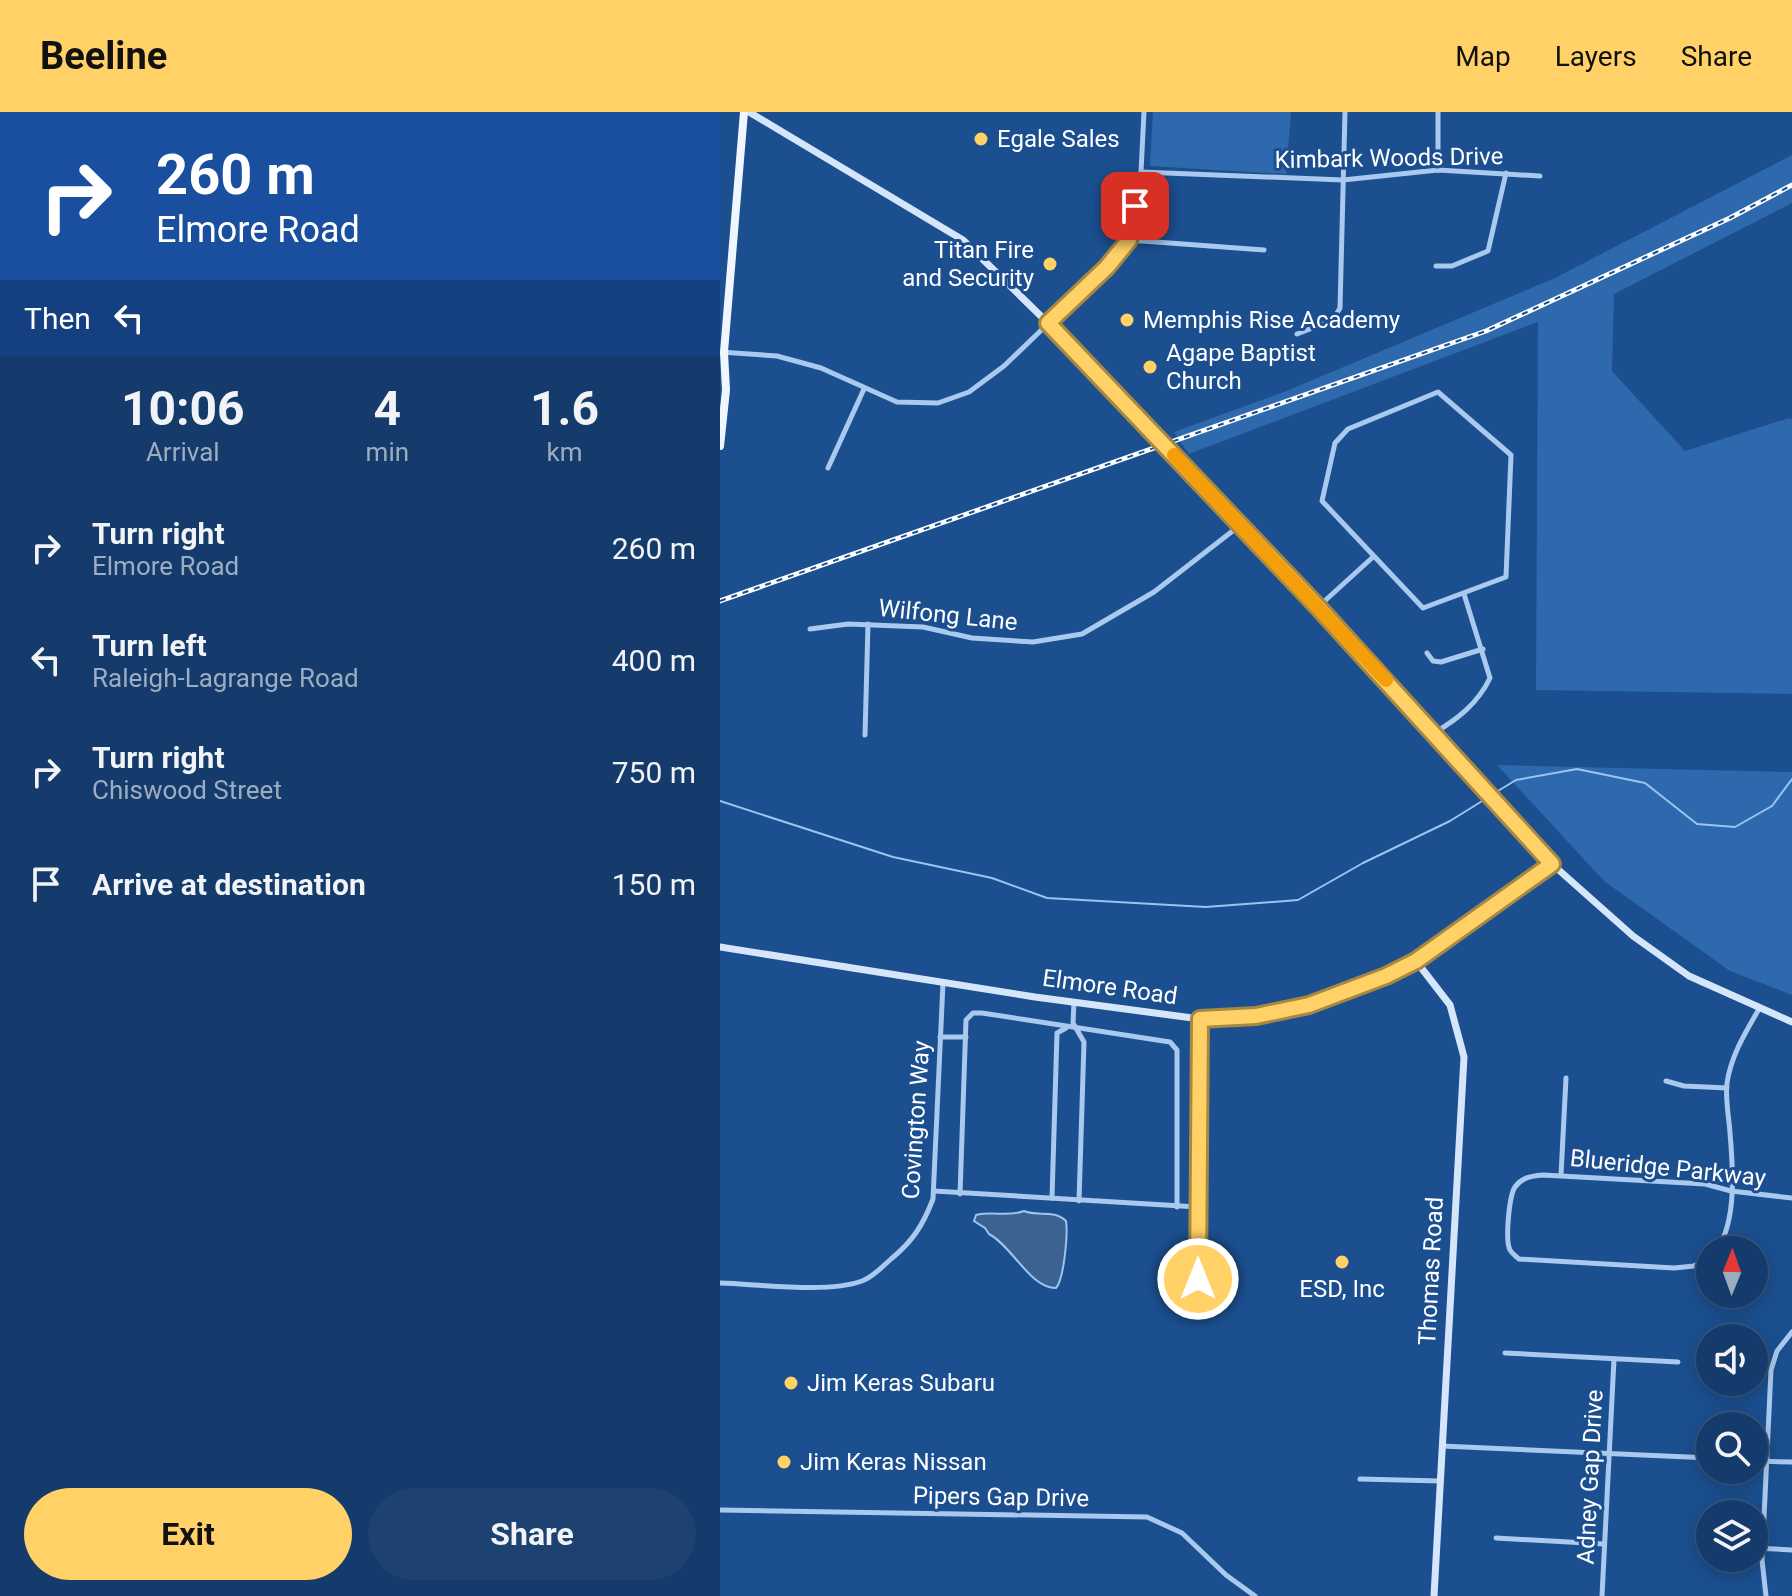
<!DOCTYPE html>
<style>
:root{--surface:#143b6b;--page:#1d4271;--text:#f1f3f6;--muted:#9dadc1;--line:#33557e;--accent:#ffd166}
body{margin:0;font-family:Roboto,sans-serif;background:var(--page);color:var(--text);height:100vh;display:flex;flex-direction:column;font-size:30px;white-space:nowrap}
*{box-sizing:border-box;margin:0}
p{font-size:26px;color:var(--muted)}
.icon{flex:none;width:44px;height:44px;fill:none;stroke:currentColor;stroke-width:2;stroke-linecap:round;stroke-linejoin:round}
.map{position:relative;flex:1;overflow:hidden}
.drawer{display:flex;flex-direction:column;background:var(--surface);width:720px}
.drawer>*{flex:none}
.guide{background:#1a4fa0;color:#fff;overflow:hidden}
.needle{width:52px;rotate:1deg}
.controls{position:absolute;left:976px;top:1124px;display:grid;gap:16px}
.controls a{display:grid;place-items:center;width:72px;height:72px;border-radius:50%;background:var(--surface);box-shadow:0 4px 20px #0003,0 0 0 2px var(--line);font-size:40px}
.pin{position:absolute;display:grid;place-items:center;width:68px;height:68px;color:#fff;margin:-34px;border-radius:16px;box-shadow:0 4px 12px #0006}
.me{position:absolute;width:88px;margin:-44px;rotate:0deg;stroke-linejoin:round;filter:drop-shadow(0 0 6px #0008)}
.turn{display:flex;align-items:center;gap:28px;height:168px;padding:0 24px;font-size:36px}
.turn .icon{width:104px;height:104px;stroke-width:2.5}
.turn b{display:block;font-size:56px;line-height:68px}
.then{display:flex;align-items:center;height:76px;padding:0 24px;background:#0003;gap:16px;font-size:30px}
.eta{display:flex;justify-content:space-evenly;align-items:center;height:136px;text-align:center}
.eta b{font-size:48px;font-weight:700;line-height:56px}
.button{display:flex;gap:16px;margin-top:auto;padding:16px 24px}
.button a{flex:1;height:92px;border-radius:48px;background:var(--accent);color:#111;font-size:32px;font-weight:700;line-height:92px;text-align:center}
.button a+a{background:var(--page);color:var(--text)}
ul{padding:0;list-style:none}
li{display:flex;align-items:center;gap:24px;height:112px;padding:0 24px}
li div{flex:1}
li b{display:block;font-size:30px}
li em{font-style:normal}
header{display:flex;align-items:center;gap:48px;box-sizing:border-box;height:112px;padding:0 40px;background:var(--accent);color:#111}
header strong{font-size:38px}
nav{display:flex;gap:44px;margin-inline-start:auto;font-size:28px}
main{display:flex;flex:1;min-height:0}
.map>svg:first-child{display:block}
</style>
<header>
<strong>Beeline</strong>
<nav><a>Map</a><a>Layers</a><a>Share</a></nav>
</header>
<main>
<section class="drawer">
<div class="guide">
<div class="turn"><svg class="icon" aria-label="right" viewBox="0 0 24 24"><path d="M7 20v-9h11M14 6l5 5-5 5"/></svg><div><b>260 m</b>Elmore Road</div></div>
<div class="then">Then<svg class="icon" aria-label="left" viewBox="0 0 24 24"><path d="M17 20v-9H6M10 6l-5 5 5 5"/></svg></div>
</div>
<div class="eta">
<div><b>10:06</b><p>Arrival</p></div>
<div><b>4</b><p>min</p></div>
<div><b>1.6</b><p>km</p></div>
</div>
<ul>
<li><svg class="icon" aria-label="right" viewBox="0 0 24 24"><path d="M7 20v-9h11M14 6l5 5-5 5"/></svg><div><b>Turn right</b><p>Elmore Road</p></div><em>260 m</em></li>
<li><svg class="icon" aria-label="left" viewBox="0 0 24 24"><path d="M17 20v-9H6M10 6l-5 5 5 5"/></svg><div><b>Turn left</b><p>Raleigh-Lagrange Road</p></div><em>400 m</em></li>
<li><svg class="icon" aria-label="right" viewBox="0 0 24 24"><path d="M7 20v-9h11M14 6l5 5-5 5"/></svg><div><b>Turn right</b><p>Chiswood Street</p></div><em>750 m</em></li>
<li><svg class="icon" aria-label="arrive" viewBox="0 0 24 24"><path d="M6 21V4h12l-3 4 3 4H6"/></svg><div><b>Arrive at destination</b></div><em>150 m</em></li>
</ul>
<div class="button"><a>Exit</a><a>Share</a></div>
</section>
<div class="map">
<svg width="1072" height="1484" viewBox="0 0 1072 1484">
<rect width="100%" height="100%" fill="#1b4f8f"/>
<g fill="#2e69ad">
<polygon points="433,0 571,0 566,62 430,54"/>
<polygon points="1072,43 1072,91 894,182 892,259 965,339 1069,306 1072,307 1072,582 816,578 818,210 469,342 454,320 564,280 835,166"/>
<polygon points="777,653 1072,660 1072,883 1010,859 884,769"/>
</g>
<path fill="#3c6290" stroke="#9cc4f0" stroke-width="2" d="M304,1099C318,1105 334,1097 346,1109C348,1122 344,1167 336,1176C310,1176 292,1134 269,1122L265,1116L254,1109L256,1103C273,1099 289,1105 304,1099Z"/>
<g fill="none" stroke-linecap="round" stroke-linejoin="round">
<g stroke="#9cc4f0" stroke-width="2">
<polyline points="773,682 796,668 857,657 925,671 977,712 1015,715 1052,694 1072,667"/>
<polyline points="0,689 173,745 272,766 327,786 486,795 578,788 643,751 730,709 767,686"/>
</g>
<g stroke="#a9c9ee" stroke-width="5">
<polyline points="718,58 718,0"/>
<polyline points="421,60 623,68 718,58 820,64"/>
<polyline points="409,128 544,138"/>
<polyline points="716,154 732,154 768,139 786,61"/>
<polyline points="577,222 613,208 620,196 625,0"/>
<polyline points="0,240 57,244 101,256 177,290 218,291 249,280 284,254 387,155 409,128 421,60 424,0"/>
<polygon points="718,280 791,343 786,465 703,496 602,389 615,331 628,317"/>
<polyline points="108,356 144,277"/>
<polyline points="598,495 653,445"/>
<polyline points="90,517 128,512 203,515 252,526 313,530 362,522 434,480 519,414"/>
<polyline points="707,541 713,549 721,550 763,537"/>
<path d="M714,621C738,607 758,591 770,566L744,482"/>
<polyline points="145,623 148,512"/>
<polyline points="354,890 353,911 364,930 359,1089"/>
<polyline points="220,925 246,925"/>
<polyline points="946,969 964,974 1007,976"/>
<polyline points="841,1063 846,966"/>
<polyline points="214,1079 478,1095"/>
<polyline points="240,1082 246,908 253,901 262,901 450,930 457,938 457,1095"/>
<polyline points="332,1086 337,921 346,916"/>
<path d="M997,1138C1017,1108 1013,1056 1010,1021C1009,1005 1005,987 1007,971C1011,944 1025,921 1039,897"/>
<path d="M990,1145L974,1154L954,1156L799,1147C796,1144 792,1142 790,1138C785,1129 789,1084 795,1075C802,1065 812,1064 823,1063L985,1072L1011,1079L1072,1086"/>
<polyline points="478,1167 480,907"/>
<path d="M0,1171C39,1172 106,1182 142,1169C153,1165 162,1155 171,1147C193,1129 203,1113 213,1087L223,871"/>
<polyline points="785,1241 958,1250"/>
<polyline points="722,1334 990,1346"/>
<polyline points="1034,1349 1072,1350"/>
<polyline points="640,1367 720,1369"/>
<polyline points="0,1398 427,1405 462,1421 506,1463 535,1484"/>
<polyline points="776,1426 884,1432"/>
<polyline points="984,1433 990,1434"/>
<polyline points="1034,1436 1072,1438"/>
<polyline points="882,1484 894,1247"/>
<polyline points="1046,1484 1042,1448 1051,1258 1057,1239 1072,1220"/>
</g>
<g stroke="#d6e6fa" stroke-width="7">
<polyline points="29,0 243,128 328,211 443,331 714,621 832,752 913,824 969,864 1072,910"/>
<polyline points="0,835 315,885 480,907 536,904 589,893 626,881 696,849 832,752"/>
<polyline points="696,849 730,893 744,945 714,1484"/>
</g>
<polyline stroke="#f0f6ff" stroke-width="8" points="0,334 6,278 4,240 24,0"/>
<g stroke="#fff" stroke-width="5">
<polyline id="rail" points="0,489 766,219 1010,106 1072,73"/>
</g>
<use href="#rail" stroke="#1b4f8f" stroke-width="2" stroke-dasharray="6" stroke-linecap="butt"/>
</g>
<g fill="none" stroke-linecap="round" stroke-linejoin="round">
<g stroke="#a68842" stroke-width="20">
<polyline id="route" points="415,94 409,128 387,155 328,211 598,495 832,752 696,849 666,864 589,893 536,904 480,907 478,1167"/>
</g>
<use href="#route" stroke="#ffd166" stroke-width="14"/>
<polyline stroke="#f59e0b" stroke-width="14" points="454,343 666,568"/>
</g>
<g fill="#ffd166" stroke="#1b4f8f" stroke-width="3">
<circle cx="261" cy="27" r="8"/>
<circle cx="330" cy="152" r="8"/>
<circle cx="407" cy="208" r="8"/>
<circle cx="430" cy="255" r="8"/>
<circle cx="622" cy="1150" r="8"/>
<circle cx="71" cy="1271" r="8"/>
<circle cx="64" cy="1350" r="8"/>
</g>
<g text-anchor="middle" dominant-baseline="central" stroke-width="6" stroke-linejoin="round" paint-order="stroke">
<g font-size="24" fill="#fff" stroke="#1b4f8f" text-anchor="start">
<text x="277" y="27">Egale Sales</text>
<text x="314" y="138" text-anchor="end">Titan Fire<tspan x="314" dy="28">and Security</tspan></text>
<text x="423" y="208">Memphis Rise Academy</text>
<text x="446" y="241">Agape Baptist<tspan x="446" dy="28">Church</tspan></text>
<text x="622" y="1177" text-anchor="middle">ESD, Inc</text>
<text x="87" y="1271">Jim Keras Subaru</text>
<text x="80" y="1350">Jim Keras Nissan</text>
</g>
<g font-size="24" fill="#fff" stroke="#1b4f8f">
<text transform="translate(669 46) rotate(-1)">Kimbark Woods Drive</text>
<text transform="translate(228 503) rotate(6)">Wilfong Lane</text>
<text transform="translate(390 875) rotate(8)">Elmore Road</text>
<text transform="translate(196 1008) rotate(-86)">Covington Way</text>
<text transform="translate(948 1056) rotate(6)">Blueridge Parkway</text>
<text transform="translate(711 1159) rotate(-87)">Thomas Road</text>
<text transform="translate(870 1365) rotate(-87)">Adney Gap Drive</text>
<text transform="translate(281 1385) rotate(1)">Pipers Gap Drive</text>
</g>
</g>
</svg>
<div class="controls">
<a><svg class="needle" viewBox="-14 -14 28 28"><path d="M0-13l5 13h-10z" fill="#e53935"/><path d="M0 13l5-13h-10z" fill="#9dadc1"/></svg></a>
<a><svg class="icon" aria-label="sound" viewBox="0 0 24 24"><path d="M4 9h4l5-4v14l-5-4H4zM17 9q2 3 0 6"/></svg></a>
<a><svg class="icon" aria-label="search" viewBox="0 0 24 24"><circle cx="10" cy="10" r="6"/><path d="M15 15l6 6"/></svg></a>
<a><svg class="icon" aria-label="layers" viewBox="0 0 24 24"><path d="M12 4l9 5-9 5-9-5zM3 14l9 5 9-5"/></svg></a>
</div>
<div class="pin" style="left:415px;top:94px;background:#d93025"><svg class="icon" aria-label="arrive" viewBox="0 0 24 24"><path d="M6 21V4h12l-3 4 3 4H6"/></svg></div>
<svg class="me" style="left:478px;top:1167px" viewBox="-20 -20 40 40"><circle r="17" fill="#ffd166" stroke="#fff" stroke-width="3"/><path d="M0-11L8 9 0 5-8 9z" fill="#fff"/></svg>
</div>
</main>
